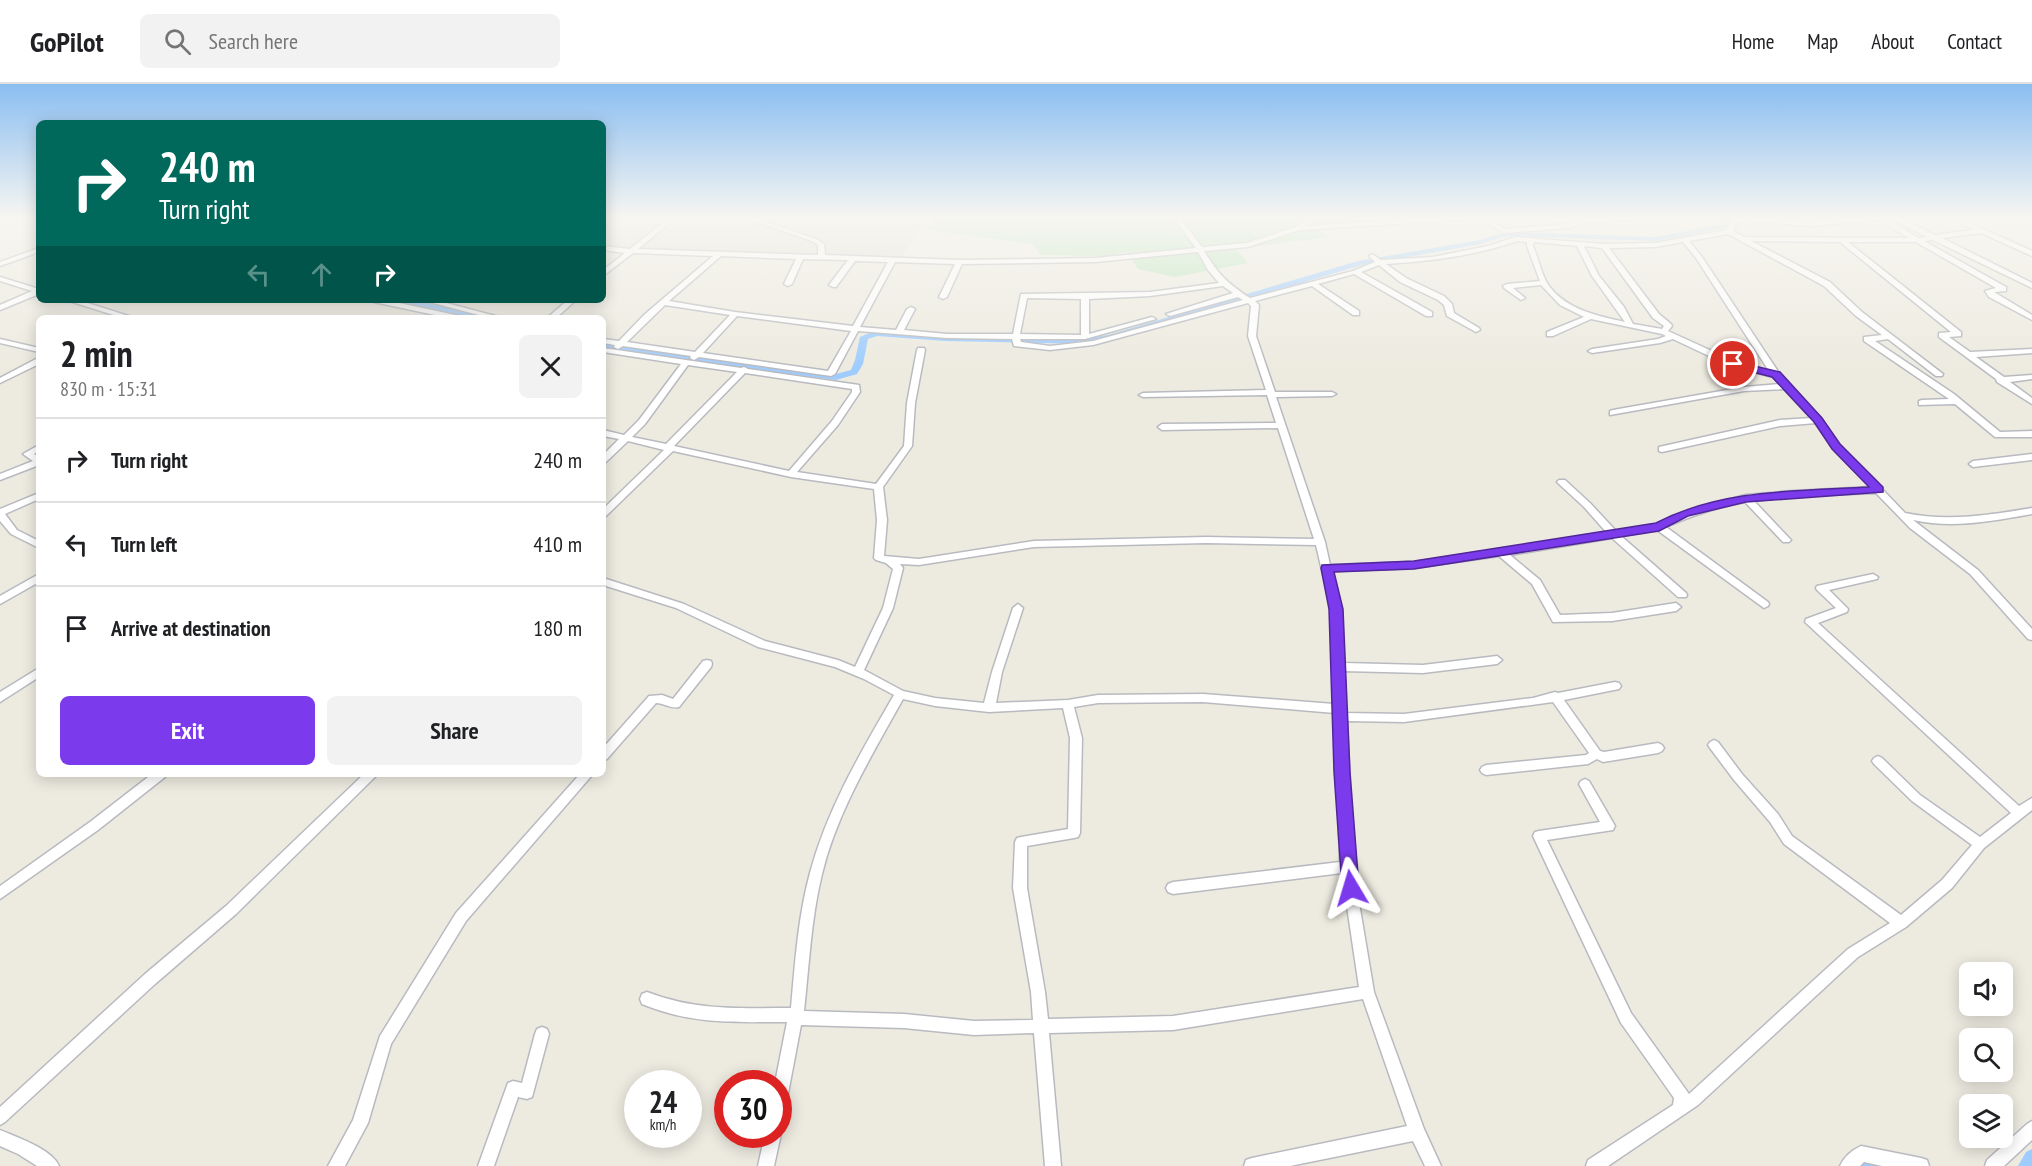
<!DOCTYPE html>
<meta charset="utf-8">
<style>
:root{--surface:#fff;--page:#f2f2f2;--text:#202124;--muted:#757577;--line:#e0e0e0;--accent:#7c3aed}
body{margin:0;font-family:"PT Sans Narrow",sans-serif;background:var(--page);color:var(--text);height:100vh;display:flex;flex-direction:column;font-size:22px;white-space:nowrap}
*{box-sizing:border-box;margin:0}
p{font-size:20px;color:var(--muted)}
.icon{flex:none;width:33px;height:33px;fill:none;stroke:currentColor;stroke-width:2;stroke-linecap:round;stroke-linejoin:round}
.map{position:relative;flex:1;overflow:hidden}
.sheet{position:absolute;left:36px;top:231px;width:570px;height:462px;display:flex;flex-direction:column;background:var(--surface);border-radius:9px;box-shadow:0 3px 15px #0003}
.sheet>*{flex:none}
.top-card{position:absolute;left:36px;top:36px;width:570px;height:183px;border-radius:9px;box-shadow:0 3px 15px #0003;background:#00695c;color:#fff;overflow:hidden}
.buttons{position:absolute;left:1959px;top:878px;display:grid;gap:12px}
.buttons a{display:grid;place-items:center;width:54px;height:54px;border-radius:9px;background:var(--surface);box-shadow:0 3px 15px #0003;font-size:30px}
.speed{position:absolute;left:624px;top:986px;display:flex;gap:12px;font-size:30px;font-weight:700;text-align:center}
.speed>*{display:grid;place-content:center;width:78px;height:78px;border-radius:50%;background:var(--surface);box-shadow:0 3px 15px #0003;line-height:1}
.speed small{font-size:15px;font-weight:400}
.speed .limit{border:9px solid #d22;background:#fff;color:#111}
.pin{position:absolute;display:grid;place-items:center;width:51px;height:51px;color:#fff;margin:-26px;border:3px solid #fff;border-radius:50%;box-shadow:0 2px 6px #0007}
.me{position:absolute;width:66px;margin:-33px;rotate:353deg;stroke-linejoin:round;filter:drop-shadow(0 0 4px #0008)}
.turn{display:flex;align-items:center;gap:21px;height:126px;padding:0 24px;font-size:27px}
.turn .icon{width:78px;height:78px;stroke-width:2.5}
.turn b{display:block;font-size:42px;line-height:51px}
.lanes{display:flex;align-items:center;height:57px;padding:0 24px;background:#0003;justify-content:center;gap:30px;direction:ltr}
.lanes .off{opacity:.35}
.round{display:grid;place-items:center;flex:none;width:63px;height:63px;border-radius:9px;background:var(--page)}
.headline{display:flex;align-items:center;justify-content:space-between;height:102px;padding:0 24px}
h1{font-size:36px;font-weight:700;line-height:45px}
.cta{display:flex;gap:12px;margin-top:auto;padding:12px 24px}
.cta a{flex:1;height:69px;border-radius:9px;background:var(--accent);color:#fff;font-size:24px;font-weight:700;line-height:69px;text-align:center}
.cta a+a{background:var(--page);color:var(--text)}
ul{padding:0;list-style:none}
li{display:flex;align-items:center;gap:18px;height:84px;padding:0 24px;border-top:2px solid var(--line)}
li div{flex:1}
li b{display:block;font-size:22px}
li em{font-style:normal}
header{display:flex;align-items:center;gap:36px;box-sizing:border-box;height:84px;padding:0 30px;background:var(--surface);border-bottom:2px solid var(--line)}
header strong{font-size:28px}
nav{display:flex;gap:33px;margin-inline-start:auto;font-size:21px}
.search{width:420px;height:54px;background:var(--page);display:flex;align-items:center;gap:15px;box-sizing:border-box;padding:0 21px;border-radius:9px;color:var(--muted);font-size:22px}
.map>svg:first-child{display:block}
</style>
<header>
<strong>GoPilot</strong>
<div class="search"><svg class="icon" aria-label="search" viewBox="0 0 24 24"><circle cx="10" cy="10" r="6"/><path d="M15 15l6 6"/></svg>Search here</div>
<nav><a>Home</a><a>Map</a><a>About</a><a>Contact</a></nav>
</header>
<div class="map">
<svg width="2032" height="1082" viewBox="0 0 2032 1082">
<rect width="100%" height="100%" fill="#edebe0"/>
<polygon fill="#e0ded8" points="603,133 928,133 902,172 630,167 603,164"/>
<polygon fill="#bbe6be" points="936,133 1359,133 1360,138 1319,145 1327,153 1236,165 1248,179 1175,193 1138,185 1127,168 1103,172 1041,171 1032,160 927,146"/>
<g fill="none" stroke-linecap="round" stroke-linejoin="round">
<g fill="#9eccff" fill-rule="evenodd">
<polygon points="1720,133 1728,133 1729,143 1656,157 1507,152 1481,160 1362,181 1112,255 1086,260 945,257 877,252 868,255 863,280 857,290 836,296 603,266 603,260 836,290 851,286 855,276 860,253 876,246 945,251 1086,254 1108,251 1358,177 1480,156 1506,148 1656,153 1722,140"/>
<polygon points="1772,133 1841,133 1837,135 1788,138"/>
<polygon points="396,216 412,216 488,231 492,234 475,234 400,219"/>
<polygon points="2032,1065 2032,1082 2018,1082 2026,1068"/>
<polygon points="1870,1073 1880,1076 1883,1082 1861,1082 1864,1076"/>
</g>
<g stroke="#b8bac0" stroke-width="3">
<g id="minor">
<polygon points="603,133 612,133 603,138"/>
<path d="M670,133H677L638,165L818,171V161L812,157L742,133H752L816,155L824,160L825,171L959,176L1095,174L1196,164L1173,133H1179L1202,163L1247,159L1296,143L1310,133H1317L1306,142L1445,133H1486L1505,145L1567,140L1586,135L1646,133L1643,135L1586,139L1567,144L1504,149L1479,135L1299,146L1248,163L1204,167C1219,191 1227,199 1250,214L1353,187L1375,178L1369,172L1372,170L1381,176L1433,173L1488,162L1516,153L1604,160L1656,159L1726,146L1732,136L1743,133L1811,138L1865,133H1898L1935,151L1974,146L1954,135L1959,134L2032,167V172L1981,149L1942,154L2032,199V204L1933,156L1924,157L2006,203V207L1994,208L2032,231V236L1989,213L1985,207L1996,204L1916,158H1848L1961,248V252L1949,253L1970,268L2032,265V269L1976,273L2004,293L2032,291V295L2010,298L2032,314V320L1997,298L1996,295L1939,253V249L1951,248L1840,158L1751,157L1830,198L1862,228L1943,290L1942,292H1936L1888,255L1875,257L1954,310L2000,348L2032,347V353H1995L1955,320L1919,321V317L1922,316L1949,315L1864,257V253L1882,251L1856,232L1824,202L1728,150L1689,157L1702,173L1779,289L1821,334L1839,360L1905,429C1948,438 1990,431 2032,424V430C1993,437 1952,445 1913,436L1978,486L2032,545V556L2028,555L1970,490L1910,444L1876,409L1794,412L1754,417L1789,454L1791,456L1789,458H1783L1745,418C1717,423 1691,432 1666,443L1768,518L1769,520L1768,522L1764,524L1657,446L1621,452L1686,509L1687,511L1686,513H1678L1612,454L1510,471L1540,496L1560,531L1612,529L1676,519L1681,523L1676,527L1612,537L1553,538L1532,500L1499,472L1414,484L1332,487L1341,525L1344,579L1423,581L1497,572L1502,576L1497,580L1423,589L1344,587L1346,629L1404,630L1533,614L1555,608L1558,609L1615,598L1619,599L1621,602L1619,605L1564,616L1600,667L1604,668L1658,659L1662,661L1664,664L1662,667L1658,669L1603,678L1597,675L1588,680L1486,691L1482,689L1480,686L1482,683L1486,681L1586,671L1589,669L1553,618L1404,638L1347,637L1353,783L1374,908L1424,1045L1441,1082H1425L1413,1057L1290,1082H1244L1246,1076L1252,1074L1407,1042L1363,915L1173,946L1049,949L1061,1082H1045L1034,949L974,951L904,944L801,941L786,1020L783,1025L778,1027V999H775L787,938C733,938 694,941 642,920L640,915L642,910L647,908C696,927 739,924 791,924C795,879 798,833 810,789C827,725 861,668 894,611L864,595L835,583L758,563L676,524L603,501V494L684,520L765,557L838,576L855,583L883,524L893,485L886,479L876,476L874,474L877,436L874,405L791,393L673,367L606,432L603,433V425L664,366L628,357L606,378L603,379V371L619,355L603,352V346L624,351L639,336L681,280L603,268V264L741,284L744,283L748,285L859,301L860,308L838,341L797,388L876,400L904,362L907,319L917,266L918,264H924L925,266L915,319L912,362L883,403L887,436L884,472L919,475L1034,457L1206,453L1314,455L1278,344L1162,346L1158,343L1162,340L1276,339L1267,311L1143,313L1139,311L1143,309L1266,306L1248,252L1251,222L1248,219L1093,261L1050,266L1014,262L1012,255L947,254L858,247L835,290L831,292L699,273L694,276L690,274L691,272L623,262L618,265L614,263L615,261L603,259V255L619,257L644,231L713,172L633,169L603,192V186L625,169L603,166V162L630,165ZM1890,133L1891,134L1927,153L1919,154L1886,135ZM1878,136L1909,154L1744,153L1733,147L1737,138L1743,137L1811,142ZM1517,157L1527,158V162L1540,197L1507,200L1503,202L1504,204L1521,216L1525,214L1513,204L1541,201L1560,221L1584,233L1547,248V252H1553L1591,235L1662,250L1666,252L1658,255L1592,265L1588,267L1592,269L1660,259L1673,255L1730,282L1773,293L1780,300L1744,303L1613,326L1610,327V331L1744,307L1784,305L1811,334L1780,336L1659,363V367L1662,368L1780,342L1816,339L1833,364L1871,403L1794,407L1746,411L1708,421L1681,429L1657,440L1616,447L1590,419L1565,396H1559L1557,398L1559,400L1584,423L1607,449L1414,478L1330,481L1325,458L1276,313L1332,312L1336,310L1332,308H1275L1256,252L1259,221L1255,217L1312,202L1353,231H1359V227L1318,200L1354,190L1426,232H1432V228L1361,188L1379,181L1400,198L1438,216L1444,221L1447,232L1476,248L1480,246L1479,244L1454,229L1452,220L1444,212L1406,194L1386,180C1431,177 1474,172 1517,157ZM1534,158L1577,162L1592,192L1625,238C1598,232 1567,226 1549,202C1542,193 1538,173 1533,162ZM1683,158L1696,174L1769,287L1736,278L1668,247L1672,242L1671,240L1659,230L1609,164L1656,163ZM1584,162L1602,164L1653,234L1664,242L1662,245L1633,240L1624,223L1599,192ZM1198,168L1208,186L1219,199L1150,208L1021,210L1013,250H947L904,246L915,225L911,223L907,225L896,246L860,243L895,178L955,180L939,213L943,215L947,213L962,180L1095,178ZM721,172L796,175L784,200L788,202L792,200L803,175L848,176L829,201L833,203H836L855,177L888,178L853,242L735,228L669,217ZM1223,202L1233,209L1166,230L1170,232L1238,213L1243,216L1093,257L1050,262L1021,258L1020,255H1085L1156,235L1152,233L1089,250V215L1150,212ZM1027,214L1081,215V251L1020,250ZM665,221L730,231L695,268L627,258ZM737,232L851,247L828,287L703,269ZM688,281L737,288L666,360L632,353L645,340ZM745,289L852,305V308L832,337L789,387L674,362ZM1206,459L1316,461L1331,525L1334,620L1203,610L1098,611L1068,616L996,619L1002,588L1023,524L1018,520L1013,524L992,588L984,619L935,614L903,607L864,586L893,524L903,484L900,480L919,481L1034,463ZM903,615L935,622L989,628L1063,624L1070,654L1068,745L1021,753L1017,754L1015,758L1013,804L1031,908L1033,936L974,937L904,930L804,927C809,882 811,835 822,790C837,728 872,671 903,615ZM1203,618L1335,629L1340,778L1173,798L1168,800L1166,804L1168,808L1173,810L1342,789L1359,903L1173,932L1048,935L1045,908L1027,804V762L1074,754L1078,753L1080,749L1082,654L1074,623L1098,619Z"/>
<polygon points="39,164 39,168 0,182 0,178"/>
<polygon points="0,193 39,205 39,210 0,226 0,221 32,207 0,197"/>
<polygon points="66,216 78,216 135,234 123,234"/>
<polygon points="370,216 385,216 460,232 464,234 449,234 374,218"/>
<polygon points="422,216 435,216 503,234 490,234"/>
<polygon points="568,216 576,216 556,234 547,234"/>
<polygon points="0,255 39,264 39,268 0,259"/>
<polygon points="36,275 39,275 39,280 0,299 0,294"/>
<polygon points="39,361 39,367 34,370 39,373 39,381 0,396 0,390 33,377 23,370"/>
<polygon points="2032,370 2032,376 1973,383 1969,380 1973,377"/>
<polygon points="39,409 39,415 5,430 17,446 39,457 39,464 11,450 0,437 0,425"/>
<polygon points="39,490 39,498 0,520 0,512"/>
<polygon points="1873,490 1878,493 1877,495 1829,506 1848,525 1847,528 1818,539 2019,722 2032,714 2032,726 1984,764 1952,804 1906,843 1858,873 1698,1021 1608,1082 1586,1082 1588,1076 1673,1021 1674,1014 1621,939 1533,752 1535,748 1539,747 1600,738 1579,700 1581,697 1585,695 1589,697 1615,742 1613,746 1547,756 1631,929 1689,1010 1848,865 1890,839 1784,760 1770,738 1734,696 1710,664 1708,661 1710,658 1714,656 1718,658 1742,690 1778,730 1792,752 1901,831 1942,796 1972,761 1912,717 1874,680 1872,677 1874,674 1878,672 1882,674 1920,711 1980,753 2011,729 1805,538 1806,535 1836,524 1817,506 1816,504 1817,502"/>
<path d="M707,576L711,577L712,580L711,583L679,623C671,625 664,619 656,619L607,675L603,677V664L649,612L662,611L673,615L703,577Z"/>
<polygon points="39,584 39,593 0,618 0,608"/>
<polygon points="152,690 167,690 165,693 98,746 0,815 0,802 90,738"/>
<polygon points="364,690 378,690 236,830 155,900 5,1038 0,1041 0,1023 145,890 226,822"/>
<polygon points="580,690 593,690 466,837 391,960 368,1039 345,1082 328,1082 353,1036 380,952 456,829"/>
<polygon points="542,943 547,945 549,950 532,1013 527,1015 518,1013 494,1082 478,1082 508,999 513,997 522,999 535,950 537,945"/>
<polygon points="2032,1037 2032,1056 2004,1082 1985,1082 1987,1076 2027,1040"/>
<polygon points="778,1045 781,1050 774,1082 758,1082 765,1050 778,1050"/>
<path d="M0,1046C16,1053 52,1065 59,1082H37L18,1070L0,1062Z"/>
<path d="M1861,1062L1921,1074L1927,1076L1929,1082H1882L1864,1078L1860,1082H1840C1844,1073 1852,1066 1861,1062Z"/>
</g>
</g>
<use href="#minor" fill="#fff" fill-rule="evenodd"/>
</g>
<linearGradient id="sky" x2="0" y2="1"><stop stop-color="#8abef1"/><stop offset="0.47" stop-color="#f7f6f1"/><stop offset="1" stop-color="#f7f6f1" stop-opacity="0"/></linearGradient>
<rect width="2032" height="285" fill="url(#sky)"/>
<path fill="#7c3aed" stroke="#51269a" stroke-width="1.5" d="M1733,277L1780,288L1822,334L1840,360L1883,403V408L1746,418L1688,432L1659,447L1414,485L1334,488L1343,525L1350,688L1359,804L1357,809L1351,811L1345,809L1342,804L1334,688L1329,525L1321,484L1322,481L1414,477L1656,439C1721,405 1797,407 1869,403L1832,365L1814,338L1772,293L1729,282L1727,280Z"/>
</svg>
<div class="buttons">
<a><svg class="icon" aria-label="sound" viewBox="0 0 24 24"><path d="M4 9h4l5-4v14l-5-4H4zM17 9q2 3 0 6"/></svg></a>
<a><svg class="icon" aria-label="search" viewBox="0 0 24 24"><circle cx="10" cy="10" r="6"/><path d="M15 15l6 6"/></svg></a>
<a><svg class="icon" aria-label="layers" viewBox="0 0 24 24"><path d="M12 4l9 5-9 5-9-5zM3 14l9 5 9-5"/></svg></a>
</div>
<div class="speed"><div>24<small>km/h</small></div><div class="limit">30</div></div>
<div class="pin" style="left:1733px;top:280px;background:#d93025"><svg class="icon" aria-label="arrive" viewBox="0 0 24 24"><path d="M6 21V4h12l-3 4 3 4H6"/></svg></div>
<svg class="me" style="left:1351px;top:804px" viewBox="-20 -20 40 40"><path d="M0-17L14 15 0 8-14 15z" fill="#7c3aed" stroke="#fff" stroke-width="4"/></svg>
<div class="top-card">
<div class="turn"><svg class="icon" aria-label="right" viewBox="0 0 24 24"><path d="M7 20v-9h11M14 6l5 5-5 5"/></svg><div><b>240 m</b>Turn right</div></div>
<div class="lanes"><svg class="icon off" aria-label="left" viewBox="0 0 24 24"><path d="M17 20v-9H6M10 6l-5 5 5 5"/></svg><svg class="icon off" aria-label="ahead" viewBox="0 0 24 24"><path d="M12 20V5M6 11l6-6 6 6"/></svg><svg class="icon" aria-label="right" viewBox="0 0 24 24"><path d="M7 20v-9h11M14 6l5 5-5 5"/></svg></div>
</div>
<section class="sheet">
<div class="headline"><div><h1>2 min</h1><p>830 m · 15:31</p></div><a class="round"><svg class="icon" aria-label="close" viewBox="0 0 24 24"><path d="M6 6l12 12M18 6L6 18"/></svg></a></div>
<ul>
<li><svg class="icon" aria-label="right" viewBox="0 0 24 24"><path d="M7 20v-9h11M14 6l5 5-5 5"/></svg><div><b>Turn right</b></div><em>240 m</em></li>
<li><svg class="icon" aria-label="left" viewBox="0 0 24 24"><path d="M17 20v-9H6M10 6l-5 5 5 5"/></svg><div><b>Turn left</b></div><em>410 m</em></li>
<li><svg class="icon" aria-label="arrive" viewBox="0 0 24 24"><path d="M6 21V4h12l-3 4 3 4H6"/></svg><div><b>Arrive at destination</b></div><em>180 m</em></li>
</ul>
<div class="cta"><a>Exit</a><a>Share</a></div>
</section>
</div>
